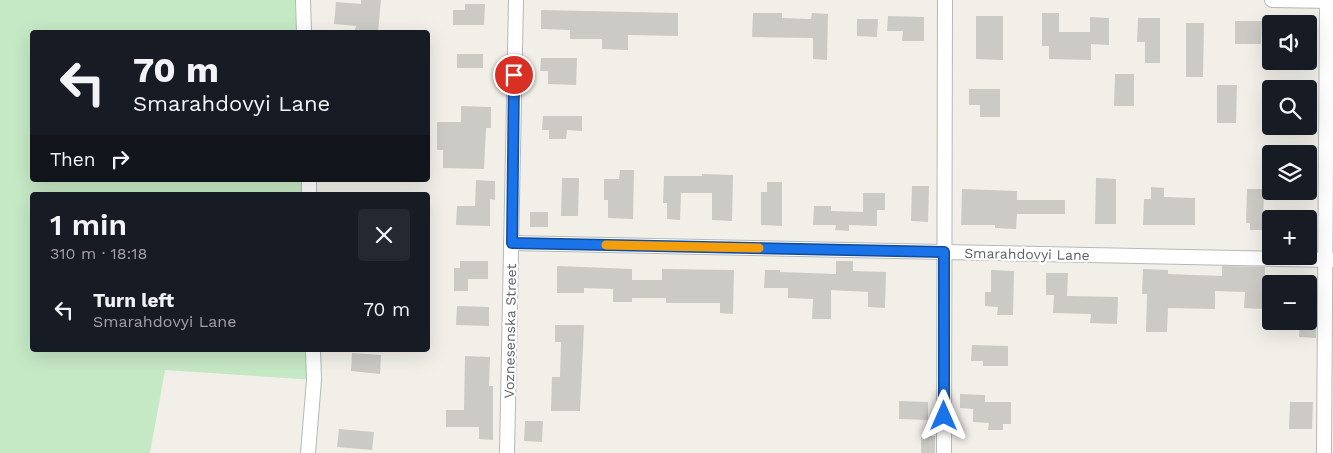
<!DOCTYPE html>
<meta charset="utf-8">
<style>
:root{--surface:#171b24;--page:#242831;--text:#f1f3f6;--muted:#9ea1a6}
body{margin:0;font-family:"Work Sans",sans-serif;background:var(--page);color:var(--text);height:100vh;display:flex;flex-direction:column;font-size:19px;white-space:nowrap}
*{box-sizing:border-box;margin:0}
p{font-size:16px;color:var(--muted)}
.icon{flex:none;width:28px;height:28px;fill:none;stroke:currentColor;stroke-width:2;stroke-linecap:round;stroke-linejoin:round}
.map{position:relative;flex:1;overflow:hidden}
.details{position:absolute;left:30px;top:192px;width:400px;height:160px;display:flex;flex-direction:column;background:var(--surface);border-radius:5px;box-shadow:0 5px 20px #0002}
.details>*{flex:none}
.banner{position:absolute;left:30px;top:30px;width:400px;height:152px;border-radius:5px;box-shadow:0 5px 20px #0002;background:#171b24;color:var(--text);overflow:hidden}
.tools{position:absolute;left:1262px;top:15px;display:grid;gap:10px}
.tools a{display:grid;place-items:center;width:55px;height:55px;border-radius:5px;background:var(--surface);box-shadow:0 5px 20px #0002;font-size:25px}
.pin{position:absolute;display:grid;place-items:center;width:42px;height:42px;color:#fff;margin:-21px;border:2px solid #fff;border-radius:50%;box-shadow:0 1px 5px #0007}
.me{position:absolute;width:55px;margin:-28px;rotate:0deg;stroke-linejoin:round;filter:drop-shadow(0 0 4px #0008)}
.turn{display:flex;align-items:center;gap:18px;height:105px;padding:0 20px;font-size:22px}
.turn .icon{width:65px;height:65px;stroke-width:2.5}
.turn b{display:block;font-size:35px;line-height:42px}
.then{display:flex;align-items:center;height:48px;padding:0 20px;background:#0003;gap:10px;font-size:19px}
.round{display:grid;place-items:center;flex:none;width:52px;height:52px;border-radius:5px;background:var(--page)}
.summary{display:flex;align-items:center;justify-content:space-between;height:85px;padding:0 20px}
h1{font-size:30px;font-weight:600;line-height:38px}
ul{padding:0;list-style:none}
li{display:flex;align-items:center;gap:15px;height:65px;padding:0 20px}
li div{flex:1}
li b{display:block;font-size:19px}
li em{font-style:normal}
.map>svg:first-child{display:block}
</style>
<div class="map">
<svg width="1333" height="453" viewBox="0 0 1333 453">
<rect width="100%" height="100%" fill="#f1efe8"/>
<polygon fill="#c5e8c5" points="0,0 303,0 304,32 32,32 32,180 309,180 309,195 32,195 32,350 313,350 314,380 165,370 150,453 0,453"/>
<g fill="#cccac5">
<polygon points="361,0 381,0 378,32 355,30 356,26 334,24 336,2 361,4"/>
<polygon points="465,4 485,4 484,25 453,25 453,10 465,10"/>
<polygon points="541,10 678,13 678,36 628,35 628,50 602,49 602,39 570,39 570,30 541,29"/>
<polygon points="753,13 782,13 782,18 811,19 812,13 828,14 827,60 813,59 813,38 752,37"/>
<polygon points="1042,13 1059,13 1059,32 1090,32 1090,17 1109,18 1109,45 1091,44 1091,60 1049,59 1049,46 1042,46"/>
<polygon points="888,16 924,17 924,41 902,41 903,31 887,31"/>
<polygon points="976,16 1003,16 1003,60 976,59"/>
<polygon points="1138,18 1160,18 1160,63 1145,63 1145,42 1137,42"/>
<polygon points="857,19 878,19 877,37 857,36"/>
<polygon points="1235,21 1262,21 1261,44 1235,44"/>
<polygon points="1186,23 1204,23 1203,77 1186,77"/>
<rect x="457" y="54" width="26" height="14"/>
<polygon points="541,58 577,58 576,85 548,84 548,71 540,71"/>
<polygon points="1115,74 1134,74 1134,106 1114,106"/>
<polygon points="1217,85 1237,85 1236,123 1217,123"/>
<polygon points="969,89 1000,89 1000,117 980,117 980,105 969,105"/>
<polygon points="461,106 491,107 491,128 486,128 484,169 443,168 443,150 437,150 437,122 461,122"/>
<polygon points="543,116 582,116 582,131 567,130 566,139 549,139 549,130 542,130"/>
<polygon points="620,170 634,170 633,219 608,218 608,200 604,200 604,179 619,179"/>
<polygon points="702,174 733,175 732,221 712,220 712,193 681,193 680,220 667,219 667,203 663,203 664,176 702,176"/>
<polygon points="562,178 579,178 578,216 561,216"/>
<polygon points="1096,178 1116,179 1116,224 1095,224"/>
<polygon points="476,180 495,181 495,200 490,199 490,226 456,225 457,206 475,206"/>
<polygon points="767,182 782,182 782,226 761,225 761,192 767,192"/>
<polygon points="912,186 929,186 928,222 911,221"/>
<polygon points="1151,187 1164,188 1164,197 1195,198 1195,225 1143,225 1144,199 1151,199"/>
<polygon points="962,189 1017,191 1017,200 1065,200 1065,214 1017,214 1016,229 995,228 995,225 961,225"/>
<polygon points="1247,189 1264,189 1263,230 1250,230 1250,223 1246,223"/>
<polygon points="863,193 885,193 885,210 877,210 877,226 849,225 849,231 835,230 836,225 813,225 814,206 831,206 831,211 863,212"/>
<rect x="530" y="212" width="18" height="15"/>
<polygon points="460,261 488,261 488,279 468,279 468,291 454,291 454,268 460,268"/>
<polygon points="836,261 853,261 853,271 886,272 885,308 868,307 868,292 831,290 831,319 812,319 813,299 788,298 788,288 764,288 765,270 780,270 780,272 836,274"/>
<polygon points="557,266 632,269 632,280 662,280 662,269 734,270 733,314 720,313 720,303 666,303 666,298 632,298 632,302 613,302 613,289 584,288 584,293 557,293"/>
<polygon points="1222,266 1265,267 1264,309 1244,308 1245,292 1215,291 1215,309 1168,308 1167,332 1146,332 1147,294 1142,294 1143,269 1168,270 1168,274 1222,276"/>
<polygon points="991,270 1014,271 1013,315 997,315 998,307 985,306 985,292 991,292"/>
<polygon points="1046,273 1068,273 1067,296 1118,297 1117,324 1090,323 1091,314 1053,313 1054,295 1046,295"/>
<polygon points="457,306 489,307 489,326 456,325"/>
<polygon points="1300,321 1316,321 1316,338 1299,337"/>
<polygon points="555,325 584,325 580,411 551,411 552,377 560,377 561,342 555,342"/>
<polygon points="972,345 1008,346 1008,366 983,366 983,361 971,361"/>
<polygon points="352,353 381,355 380,374 351,371"/>
<polygon points="465,356 490,357 489,386 493,386 493,440 479,439 479,427 446,427 446,410 464,410"/>
<polygon points="960,394 985,395 985,402 1011,402 1011,424 1003,424 1003,430 988,430 989,423 973,422 973,409 960,408"/>
<polygon points="899,401 928,402 928,420 899,419"/>
<polygon points="1290,402 1313,402 1312,429 1289,429"/>
<polygon points="525,421 543,421 542,442 524,441"/>
<polygon points="339,429 374,432 372,450 337,447"/>
<rect x="921" y="436" width="14" height="17"/>
</g>
<g fill="none" stroke-linecap="round" stroke-linejoin="round">
<g stroke="#b5b8bc" stroke-width="16">
<g id="street">
<polyline points="303,0 304,32"/>
<polyline points="1272,0 1333,1"/>
<polyline points="309,180 309,195"/>
<polyline points="511,243 1333,260"/>
<polyline points="308,453 314,380 313,350"/>
<polyline points="507,453 516,0"/>
<polyline points="944,453 945,0"/>
<polyline points="1324,453 1327,1"/>
</g>
</g>
<use href="#street" stroke="#fff" stroke-width="14"/>
</g>
<g fill="none" stroke-linecap="round" stroke-linejoin="round">
<g stroke="#114b97" stroke-width="12">
<polyline id="route" points="514,75 512,243 944,252 944,416"/>
</g>
<use href="#route" stroke="#1a73e8" stroke-width="9"/>
<polyline stroke="#f59e0b" stroke-width="9" points="606,245 759,248"/>
</g>
<g text-anchor="middle" dominant-baseline="central" stroke-width="4.5" stroke-linejoin="round" paint-order="stroke">
<g font-size="14" fill="#5f6368" stroke="#fff">
<text transform="translate(1027 254) rotate(1)">Smarahdovyi Lane</text>
<text transform="translate(510 331) rotate(-89)">Voznesenska Street</text>
</g>
</g>
</svg>
<div class="tools">
<a><svg class="icon" aria-label="sound" viewBox="0 0 24 24"><path d="M4 9h4l5-4v14l-5-4H4zM17 9q2 3 0 6"/></svg></a>
<a><svg class="icon" aria-label="search" viewBox="0 0 24 24"><circle cx="10" cy="10" r="6"/><path d="M15 15l6 6"/></svg></a>
<a><svg class="icon" aria-label="layers" viewBox="0 0 24 24"><path d="M12 4l9 5-9 5-9-5zM3 14l9 5 9-5"/></svg></a>
<a>+</a>
<a>−</a>
</div>
<div class="pin" style="left:514px;top:75px;background:#d93025"><svg class="icon" aria-label="arrive" viewBox="0 0 24 24"><path d="M6 21V4h12l-3 4 3 4H6"/></svg></div>
<svg class="me" style="left:944px;top:416px" viewBox="-20 -20 40 40"><path d="M0-17L14 15 0 8-14 15z" fill="#1a73e8" stroke="#fff" stroke-width="4"/></svg>
<div class="banner">
<div class="turn"><svg class="icon" aria-label="left" viewBox="0 0 24 24"><path d="M17 20v-9H6M10 6l-5 5 5 5"/></svg><div><b>70 m</b>Smarahdovyi Lane</div></div>
<div class="then">Then<svg class="icon" aria-label="right" viewBox="0 0 24 24"><path d="M7 20v-9h11M14 6l5 5-5 5"/></svg></div>
</div>
<section class="details">
<div class="summary"><div><h1>1 min</h1><p>310 m · 18:18</p></div><a class="round"><svg class="icon" aria-label="close" viewBox="0 0 24 24"><path d="M6 6l12 12M18 6L6 18"/></svg></a></div>
<ul>
<li><svg class="icon" aria-label="left" viewBox="0 0 24 24"><path d="M17 20v-9H6M10 6l-5 5 5 5"/></svg><div><b>Turn left</b><p>Smarahdovyi Lane</p></div><em>70 m</em></li>
</ul>
</section>
</div>
